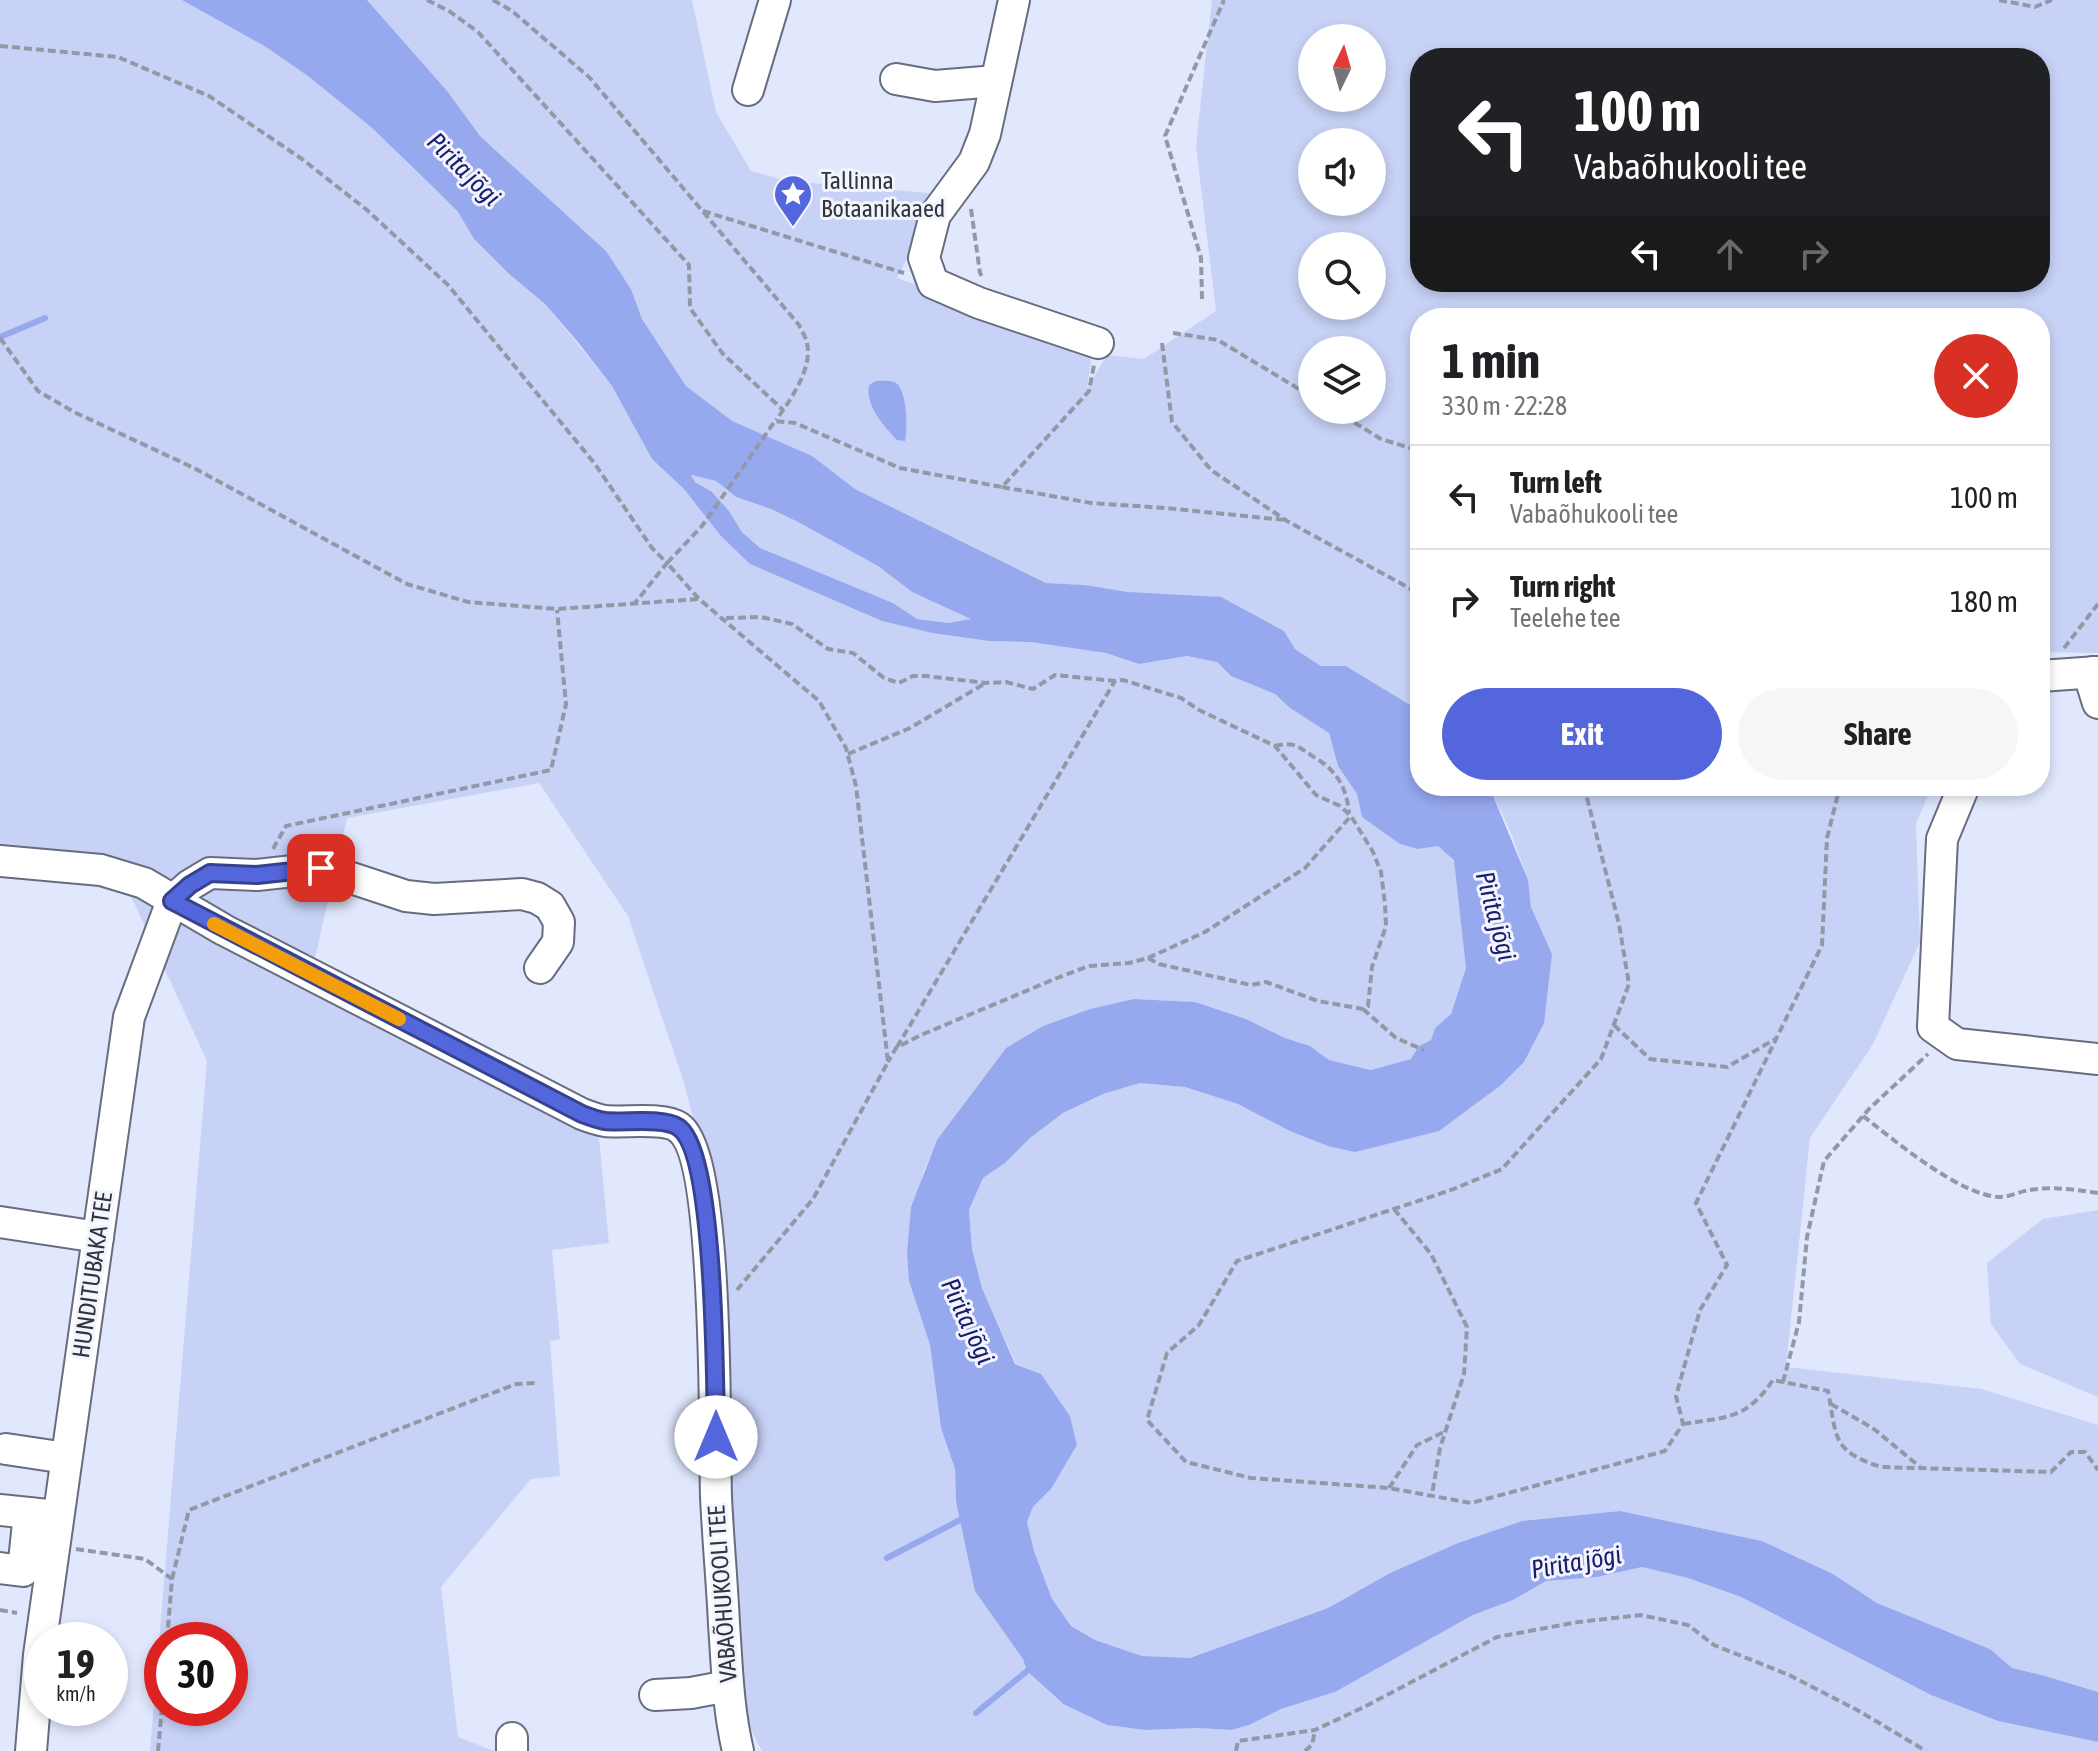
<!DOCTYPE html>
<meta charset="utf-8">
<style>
:root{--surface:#fff;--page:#f6f6f6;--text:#202124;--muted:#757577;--line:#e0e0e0;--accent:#5466dc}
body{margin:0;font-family:"Asap Condensed",sans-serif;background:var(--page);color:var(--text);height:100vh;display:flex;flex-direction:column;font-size:30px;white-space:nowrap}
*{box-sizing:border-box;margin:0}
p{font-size:26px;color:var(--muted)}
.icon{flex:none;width:44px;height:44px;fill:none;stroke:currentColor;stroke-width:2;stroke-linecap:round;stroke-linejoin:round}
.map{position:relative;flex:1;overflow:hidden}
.sheet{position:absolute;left:1410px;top:308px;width:640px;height:488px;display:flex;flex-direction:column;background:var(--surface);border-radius:32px;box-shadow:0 4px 12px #0003}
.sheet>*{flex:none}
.banner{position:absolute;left:1410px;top:48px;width:640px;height:244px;border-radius:32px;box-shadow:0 4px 12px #0003;background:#202124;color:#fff;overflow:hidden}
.needle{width:52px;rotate:5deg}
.controls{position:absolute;left:1298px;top:24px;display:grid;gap:16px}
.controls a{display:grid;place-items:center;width:88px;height:88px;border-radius:50%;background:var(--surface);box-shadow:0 4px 12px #0003;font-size:40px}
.speed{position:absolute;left:24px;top:1622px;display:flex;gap:16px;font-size:40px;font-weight:700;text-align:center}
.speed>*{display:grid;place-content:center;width:104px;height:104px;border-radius:50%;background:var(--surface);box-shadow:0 4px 12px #0003;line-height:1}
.speed small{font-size:20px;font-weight:400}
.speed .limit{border:12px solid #d22;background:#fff;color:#111}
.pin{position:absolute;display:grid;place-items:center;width:68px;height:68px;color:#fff;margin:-34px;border-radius:16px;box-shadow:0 4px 12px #0006}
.me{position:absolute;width:88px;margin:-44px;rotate:0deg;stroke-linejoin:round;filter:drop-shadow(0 0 6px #0008)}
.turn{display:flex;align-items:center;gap:28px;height:168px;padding:0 32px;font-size:36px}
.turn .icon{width:104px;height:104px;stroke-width:2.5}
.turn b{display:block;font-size:56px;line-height:68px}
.lanes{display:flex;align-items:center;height:76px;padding:0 32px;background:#0003;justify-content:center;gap:40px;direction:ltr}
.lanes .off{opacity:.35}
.round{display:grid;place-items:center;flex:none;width:84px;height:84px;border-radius:42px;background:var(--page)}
.headline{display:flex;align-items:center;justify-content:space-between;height:136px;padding:0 32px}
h1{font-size:48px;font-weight:700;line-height:60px}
.primary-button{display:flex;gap:16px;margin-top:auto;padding:16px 32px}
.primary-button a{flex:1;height:92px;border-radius:48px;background:var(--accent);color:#fff;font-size:32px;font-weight:700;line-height:92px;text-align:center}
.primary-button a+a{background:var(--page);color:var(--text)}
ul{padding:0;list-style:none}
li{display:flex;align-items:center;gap:24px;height:104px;padding:0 32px;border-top:2px solid var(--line)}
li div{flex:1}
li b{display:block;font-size:30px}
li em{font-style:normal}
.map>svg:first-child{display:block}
</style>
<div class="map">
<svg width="2098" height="1751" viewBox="0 0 2098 1751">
<rect width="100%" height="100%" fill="#e1e8fd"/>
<g fill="#c7d2f6" fill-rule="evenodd">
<path d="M0,0H182L266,47L309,76L371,127L458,212L474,239L508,273L545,304L612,386L652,459L684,489L750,564L882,621L932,633L989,641L1029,642L1106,653L1139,664L1187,656L1217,662L1231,676L1275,694L1290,708L1329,733L1338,766L1357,794L1362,817L1418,849L1438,846L1455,860L1466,968L1451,1014L1435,1028L1431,1040L1419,1046L1411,1059L1372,1070L1329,1060L1310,1046L1285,1038L1246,1019L1195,1002L1134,999L1090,1009L1043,1026L1006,1048L937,1141L923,1173L907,1254L909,1281L930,1345L941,1428L955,1469L956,1501L970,1560L1023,1659L1027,1671L1062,1704L1107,1725L1145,1730L1198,1728L1231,1730L1249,1725L1281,1709L1335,1692L1473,1615L1513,1600L1546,1581L1597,1577L1642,1567L1688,1578L1741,1597L1931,1695L1998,1721L2098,1742V1751H762L747,1722L731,1596L709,1178L684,1083L628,916L539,783L347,818L309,984L599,1139L609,1243L552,1250L560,1339L550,1341L560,1476L531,1479L441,1587L458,1737L494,1751H150L207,1061L131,896L113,864L0,851ZM162,1640H230V1708H162Z"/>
<path d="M367,0H692L716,112L751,171L787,181L941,194L897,278L1093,347L1087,388L1107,355L1144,359L1216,311L1196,146L1212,0H2098V653L2040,652V318H1420V711L1346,666H1322L1295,649L1284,631L1128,592L1085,585L1046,583L855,489L811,456L732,422L686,386L642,319L631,289L606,251L480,136L448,92ZM1312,38H1372V98H1312ZM1420,58H2040V282H1420ZM1312,142H1372V202H1312ZM1312,246H1372V306H1312ZM1312,350H1372V410H1312Z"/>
<polygon points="691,475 716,481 736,497 771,509 798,522 878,566 912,592 972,619 948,623 917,619 893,603 760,548 742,532 729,511 712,492 695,482"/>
<polygon points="1489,786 1932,786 1916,824 1920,942 1873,1044 1810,1138 1786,1367 1982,1389 2098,1425 2098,1692 2042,1675 2012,1668 1990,1649 1877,1603 1833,1574 1762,1541 1620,1511 1522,1521 1458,1543 1390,1573 1328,1608 1190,1658 1142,1656 1095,1640 1071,1626 1052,1600 1034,1551 1027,1522 1033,1507 1051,1489 1077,1445 1070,1416 1041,1374 1016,1364 982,1288 972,1249 969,1210 983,1178 1005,1163 1030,1138 1063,1113 1103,1094 1140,1083 1185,1087 1238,1104 1328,1146 1552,954 1531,907 1528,880 1511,833"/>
<polygon points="2098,1210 2098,1397 2020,1364 1991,1324 1987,1263 2043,1219"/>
</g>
<g fill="#96a8ee" fill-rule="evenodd">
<path d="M182,0H367L448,92L480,136L606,251L631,289L642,319L686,386L732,421L812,456L855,489L1046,583L1085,585L1128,592L1221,597L1284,631L1295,649L1321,666H1346L1420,711V786H1489L1528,880L1531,907L1552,954L1544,1023L1524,1062L1501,1085L1439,1131L1355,1152L1328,1146L1290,1131L1238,1104L1185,1087L1140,1083L1103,1094L1063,1113L1030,1138L1005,1163L983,1178L969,1210L972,1249L982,1288L1015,1364L1041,1374L1070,1416L1077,1445L1051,1489L1033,1507L1027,1522L1034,1551L1052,1599L1071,1626L1095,1640L1142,1656L1190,1658L1328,1608L1390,1573L1458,1543L1522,1521L1620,1511L1762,1541L1833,1574L1877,1603L1990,1649L2012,1668L2042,1675L2098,1692V1742L1998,1721L1931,1695L1741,1597L1688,1578L1642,1567L1597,1577L1546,1581L1513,1600L1473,1615L1335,1692L1281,1709L1249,1725L1231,1730L1198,1728L1145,1730L1107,1725L1063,1704L1027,1671L1023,1659L975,1591L956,1501L955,1469L941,1428L930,1345L909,1281L907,1254L911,1207L937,1140L1006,1048L1043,1026L1090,1009L1134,999L1195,1002L1246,1019L1285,1038L1310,1046L1329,1060L1371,1070L1411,1059L1419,1046L1431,1040L1435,1028L1451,1014L1466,968L1454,860L1438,846L1418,849L1400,844L1362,817L1357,794L1338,766L1329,733L1290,708L1275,694L1231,676L1217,662L1187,656L1139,664L1106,653L1030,642L989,641L932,633L882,621L750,564L721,536L684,489L652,459L612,386L577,341L545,304L508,273L474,239L458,212L435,189L371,127L308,76L266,47ZM691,475L716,481L736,497L771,509L798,522L878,566L912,592L971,619L948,623L917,619L893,603L760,548L742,532L729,511L712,492L695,482Z"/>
<path d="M876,381C882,381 891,380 896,383C907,391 908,429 905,441L897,440C884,426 865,406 869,385Z"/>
</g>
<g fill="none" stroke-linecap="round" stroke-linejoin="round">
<g stroke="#96a8ee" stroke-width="6">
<polyline points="0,337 45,318"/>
<polyline points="887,1558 960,1520"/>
<polyline points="976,1713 1027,1671"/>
</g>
<g stroke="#676d7f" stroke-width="34">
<g id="minor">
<polyline points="1014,0 985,134 974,162 935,215 924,258 933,283 979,303 1098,343"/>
<polyline points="896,79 935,86 996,81"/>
<polyline points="748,90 775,0"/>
<polyline points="2093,672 2092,684 2098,703"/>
<polyline points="2040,676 2098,672"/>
<polyline points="1964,786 1942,839 1933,1027 1957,1044 2098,1059"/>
<path d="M0,861L101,870L144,883L224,930L582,1114C590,1117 598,1120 605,1121C624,1123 663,1117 678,1127C720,1154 714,1439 716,1497C718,1539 722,1582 724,1624C727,1667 728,1709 738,1751"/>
<polyline points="0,1222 98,1237"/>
<polyline points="6,1449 66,1458"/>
<polyline points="0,1510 48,1515"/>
<polyline points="0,1568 23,1571 29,1513"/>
<polyline points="655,1695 691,1693 728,1686"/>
<polyline points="512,1738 512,1751"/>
<polyline points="31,1751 39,1655 129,1017 172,901 190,885 210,873 257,875 321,868 406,896 434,899 522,894 537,898 550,906 559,922 558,942 540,968"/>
</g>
</g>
<g stroke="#9398a7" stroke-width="4" stroke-dasharray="8 4" stroke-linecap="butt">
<polyline points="427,0 449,11 478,32 689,265 690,308 723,354 783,410"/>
<path d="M493,0L512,11L589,77L799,325C801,330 806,337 807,343C813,368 790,401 776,420"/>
<polyline points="1999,0 2035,7 2052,0"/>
<polyline points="0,46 118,57 209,96 302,159 367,210 448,285 595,464 652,548 667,563 635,603"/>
<polyline points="971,209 980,273 983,278"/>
<polyline points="703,211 904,273"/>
<polyline points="1202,299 1201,258 1165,136 1224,0"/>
<polyline points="1173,333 1218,340 1312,397"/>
<polyline points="0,338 38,391 74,412 194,468 407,584 468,602 557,609 699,599"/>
<polyline points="1162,343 1172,422 1211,470 1287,521 1420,594"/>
<polyline points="1334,410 1381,439 1420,451"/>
<polyline points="1002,487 1091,503 1165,508 1285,520"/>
<polyline points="726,618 761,617 792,624 828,649 853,653 884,678 899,683 913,676 926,676 986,683 1006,682 1033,689 1055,675 1115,681 1123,680 1181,698 1199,710 1275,746 1316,795 1340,806 1351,816 1373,852 1381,872 1385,904 1386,926 1372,967 1368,1006 1363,1009 1318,1001 1266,982 1251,985 1159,964 1148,958 1129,963 1089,966 1057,978 921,1035 896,1048 888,1062"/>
<polyline points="2064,648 2098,604"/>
<path d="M1275,746C1297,741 1299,748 1317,759C1337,771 1347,789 1349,813"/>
<polyline points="848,754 910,728 984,684"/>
<polyline points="1584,786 1619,924 1629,984 1601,1059 1502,1169 1451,1190 1237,1261 1199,1325 1167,1353 1147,1420 1186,1462 1251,1478 1389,1488 1471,1503 1665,1451 1683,1424 1676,1396 1700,1310 1727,1265 1696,1203 1822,945 1827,838 1840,786"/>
<polyline points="273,849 286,826 551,770 566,704 557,610"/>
<polyline points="1148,958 1205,932 1305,868 1350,817"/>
<polyline points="1363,1009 1396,1038 1424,1050"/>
<polyline points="1614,1025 1650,1059 1727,1067 1777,1038"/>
<polyline points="897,1047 1115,681"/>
<path d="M1863,1116C1894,1140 1960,1196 2000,1197C2010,1197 2021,1191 2030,1190C2052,1186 2076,1190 2098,1193"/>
<polyline points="1394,1209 1431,1254 1467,1327 1464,1374 1440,1448 1432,1494"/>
<polyline points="737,1290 813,1199 888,1062 856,786 846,748 819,701 699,599 667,563 702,526 775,421 795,423 900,468 1002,487 1089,391 1094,365"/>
<polyline points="1783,1382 1799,1322 1807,1237 1824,1161 1869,1109 1928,1054"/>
<polyline points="1831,1404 1874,1429 1920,1467"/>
<path d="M1683,1424C1726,1417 1746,1420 1773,1380L1828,1391C1837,1437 1831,1451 1881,1467L2051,1472L2071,1452H2085L2098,1470"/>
<polyline points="1389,1488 1417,1445 1444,1432"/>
<polyline points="76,1549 145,1559 172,1579 167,1640"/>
<polyline points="172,1579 189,1510 516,1384 535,1383"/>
<polyline points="0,1610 17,1613"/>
<polyline points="158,1751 162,1707"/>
<polyline points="1236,1751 1238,1741 1315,1730 1366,1706 1497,1637 1578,1622 1641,1615 1688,1625 1714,1645 1789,1675 1859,1711 1926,1751"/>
<polyline points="1305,1751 1312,1745 1315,1730"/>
</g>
<use href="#minor" stroke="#fff" stroke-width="30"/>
</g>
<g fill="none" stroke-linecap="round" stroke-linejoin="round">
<g stroke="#37428f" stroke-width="20">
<path id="route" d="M321,868L257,875L210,873L190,885L172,901L582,1114C590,1117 598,1120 605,1121C624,1123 663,1117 678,1127C716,1151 715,1387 716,1437"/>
</g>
<use href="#route" stroke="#5466dc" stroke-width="14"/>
<polyline stroke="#f59e0b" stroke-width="14" points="214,924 399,1019"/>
</g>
<defs>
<g id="sight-pin" transform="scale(2)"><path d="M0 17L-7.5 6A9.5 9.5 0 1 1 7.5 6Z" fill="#5466dc" stroke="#f3f5fe"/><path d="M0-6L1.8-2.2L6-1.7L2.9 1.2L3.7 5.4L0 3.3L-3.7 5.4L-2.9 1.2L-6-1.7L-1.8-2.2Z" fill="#fff"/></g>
</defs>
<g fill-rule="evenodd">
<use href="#sight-pin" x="793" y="194"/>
</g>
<g text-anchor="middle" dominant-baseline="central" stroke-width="6" stroke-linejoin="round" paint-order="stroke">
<g font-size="24" fill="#32343c" stroke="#f3f5fe" text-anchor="start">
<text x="821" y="180">Tallinna<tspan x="821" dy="28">Botaanikaaed</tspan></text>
</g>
<g font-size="24" fill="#32343c" stroke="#f3f5fe">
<text transform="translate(92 1275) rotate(-82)">HUNDITUBAKA TEE</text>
<text transform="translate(722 1594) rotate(-94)">VABAÕHUKOOLI TEE</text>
</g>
<g font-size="26" font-style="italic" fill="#1a1c6c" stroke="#f3f5fe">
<text transform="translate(464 169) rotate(45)">Pirita jõgi</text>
<text transform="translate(1496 916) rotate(75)">Pirita jõgi</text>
<text transform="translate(968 1321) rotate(65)">Pirita jõgi</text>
<text transform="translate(1576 1562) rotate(-10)">Pirita jõgi</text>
</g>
</g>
</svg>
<div class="controls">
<a><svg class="needle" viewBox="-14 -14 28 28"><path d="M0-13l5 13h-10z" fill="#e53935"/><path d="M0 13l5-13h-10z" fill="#757577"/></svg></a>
<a><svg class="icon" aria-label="sound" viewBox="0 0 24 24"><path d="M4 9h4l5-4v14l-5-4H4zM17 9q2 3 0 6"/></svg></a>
<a><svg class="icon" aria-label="search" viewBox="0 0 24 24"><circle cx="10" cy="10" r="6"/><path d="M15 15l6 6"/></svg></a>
<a><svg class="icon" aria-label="layers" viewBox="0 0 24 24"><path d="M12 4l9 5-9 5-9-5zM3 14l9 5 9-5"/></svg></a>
</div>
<div class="speed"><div>19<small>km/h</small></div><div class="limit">30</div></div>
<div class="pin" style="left:321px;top:868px;background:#d93025"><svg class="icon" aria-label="arrive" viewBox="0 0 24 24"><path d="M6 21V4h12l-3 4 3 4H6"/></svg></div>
<svg class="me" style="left:716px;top:1437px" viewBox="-20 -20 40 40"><circle r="19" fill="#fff"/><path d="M0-13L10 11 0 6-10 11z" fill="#5466dc"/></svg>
<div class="banner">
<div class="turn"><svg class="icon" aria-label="left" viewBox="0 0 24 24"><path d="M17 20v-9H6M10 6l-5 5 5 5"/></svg><div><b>100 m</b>Vabaõhukooli tee</div></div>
<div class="lanes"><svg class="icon" aria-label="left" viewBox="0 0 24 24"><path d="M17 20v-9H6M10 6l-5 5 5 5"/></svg><svg class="icon off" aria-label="ahead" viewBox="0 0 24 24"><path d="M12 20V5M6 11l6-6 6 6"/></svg><svg class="icon off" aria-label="right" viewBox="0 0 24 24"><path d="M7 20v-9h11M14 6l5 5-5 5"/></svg></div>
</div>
<section class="sheet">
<div class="headline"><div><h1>1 min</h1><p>330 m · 22:28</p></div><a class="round" style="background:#d93025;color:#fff"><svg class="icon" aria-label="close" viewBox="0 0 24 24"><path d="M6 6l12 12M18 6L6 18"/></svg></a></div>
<ul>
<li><svg class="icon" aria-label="left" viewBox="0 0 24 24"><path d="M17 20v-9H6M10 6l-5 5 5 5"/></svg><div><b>Turn left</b><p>Vabaõhukooli tee</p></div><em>100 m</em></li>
<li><svg class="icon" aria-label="right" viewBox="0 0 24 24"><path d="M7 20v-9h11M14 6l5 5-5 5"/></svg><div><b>Turn right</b><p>Teelehe tee</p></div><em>180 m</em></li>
</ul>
<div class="primary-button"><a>Exit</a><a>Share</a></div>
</section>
</div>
